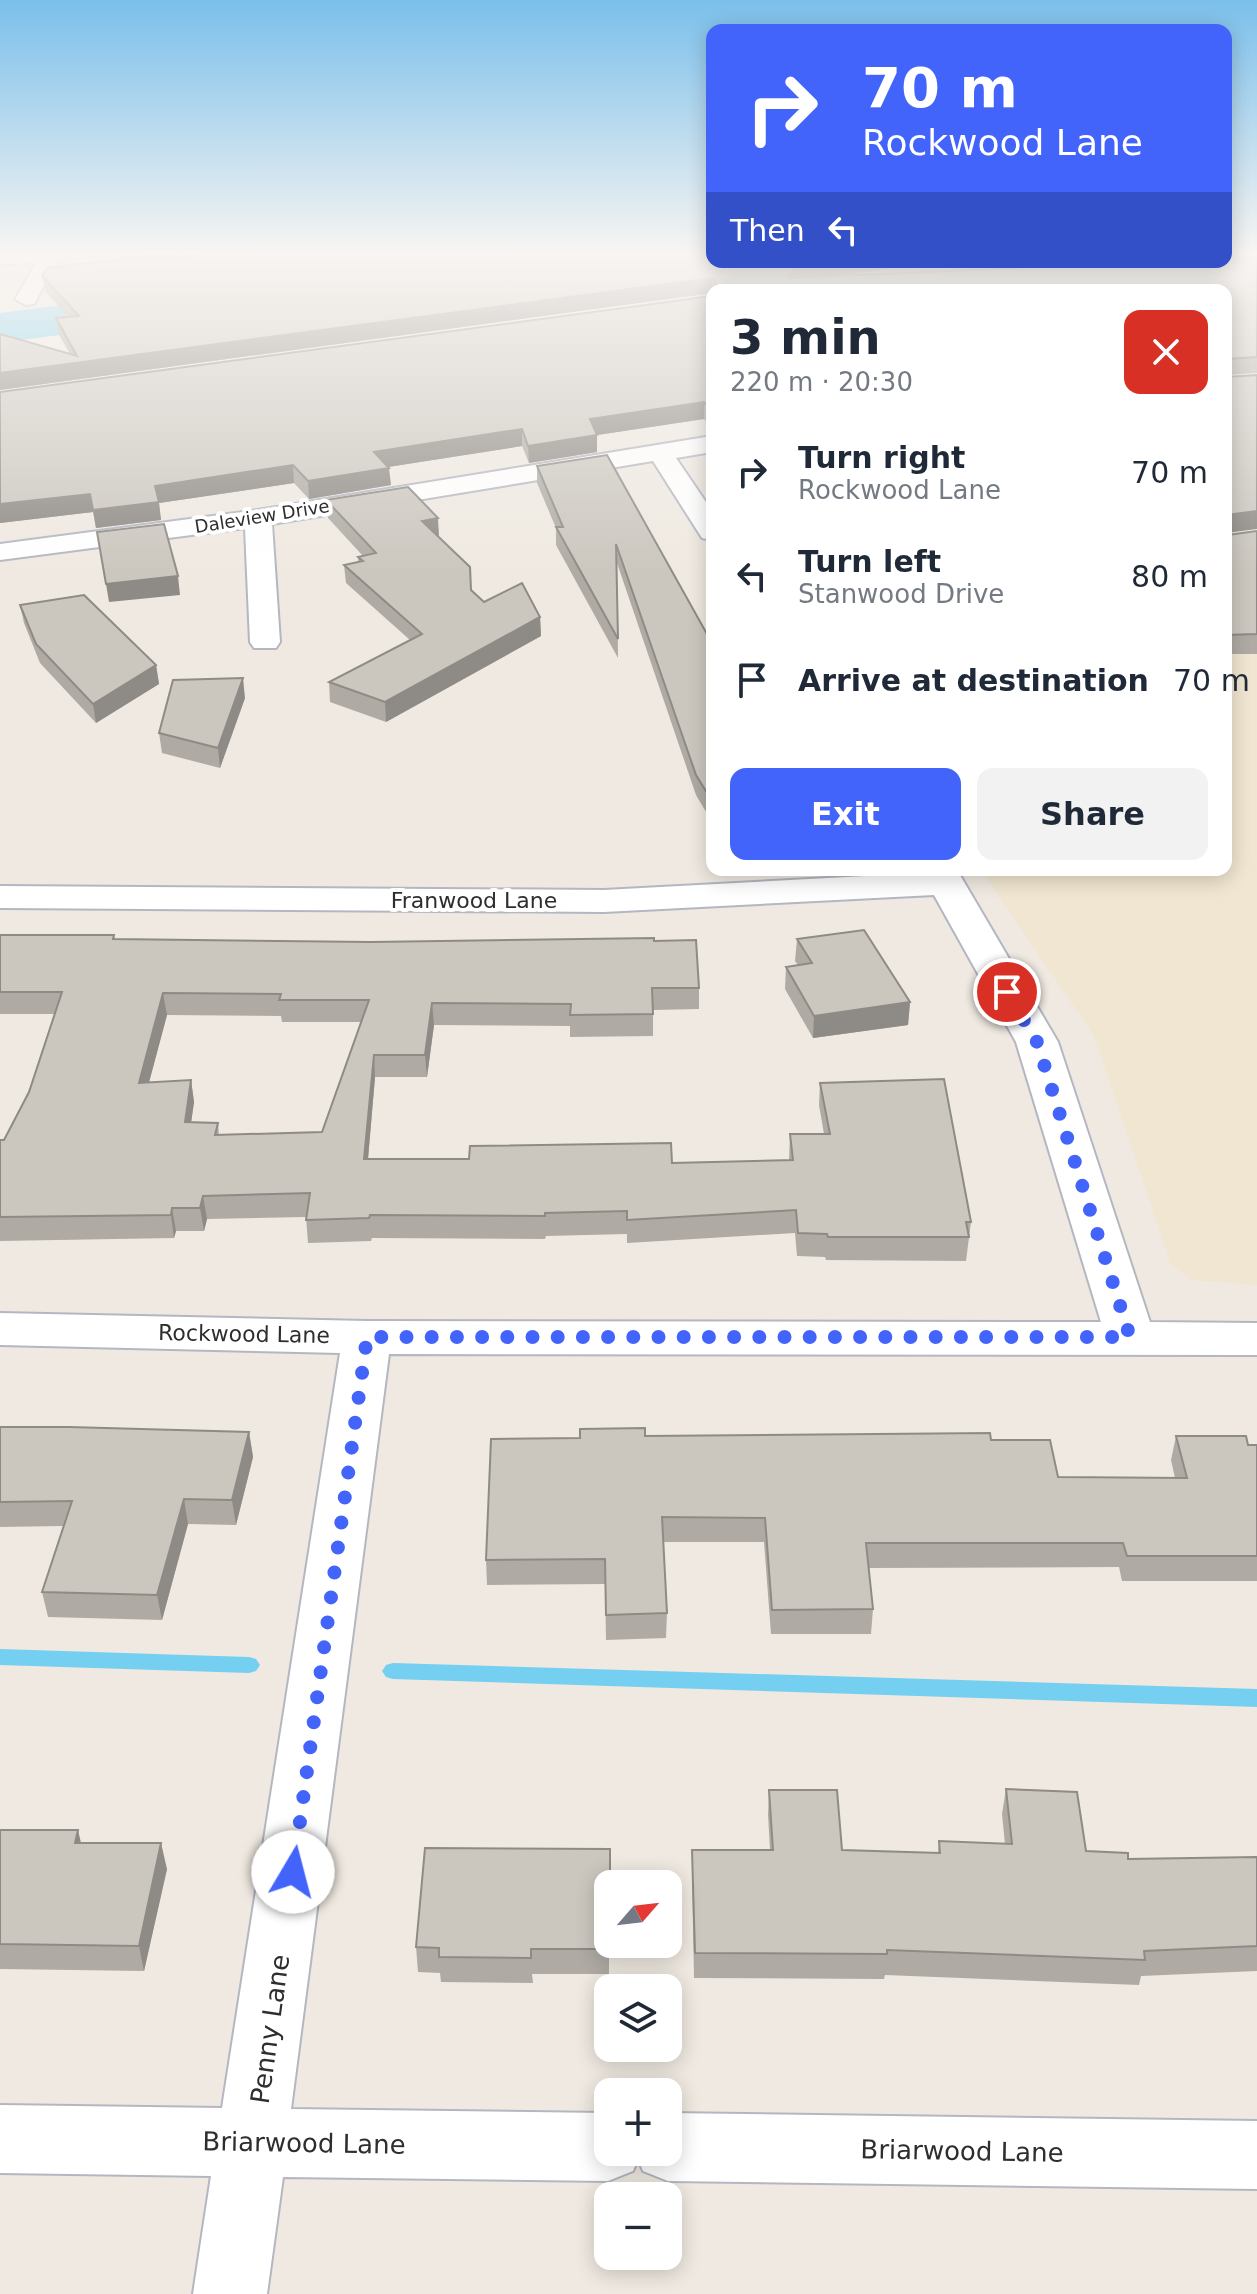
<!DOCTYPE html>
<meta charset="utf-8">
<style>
:root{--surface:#fff;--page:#f2f2f3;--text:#1f2937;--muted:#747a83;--accent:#4264fb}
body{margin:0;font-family:"DejaVu Sans",sans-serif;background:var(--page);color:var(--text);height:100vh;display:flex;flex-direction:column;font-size:30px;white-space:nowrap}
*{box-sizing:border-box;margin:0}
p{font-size:26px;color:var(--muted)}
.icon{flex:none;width:44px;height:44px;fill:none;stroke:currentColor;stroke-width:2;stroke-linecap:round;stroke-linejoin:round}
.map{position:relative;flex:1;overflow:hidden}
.sheet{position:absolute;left:706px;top:284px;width:526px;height:592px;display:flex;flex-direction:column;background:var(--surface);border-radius:16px;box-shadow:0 4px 20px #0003}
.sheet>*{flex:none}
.hud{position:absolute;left:706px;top:24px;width:526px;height:244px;border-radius:16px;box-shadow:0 4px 20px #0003;background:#4264fb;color:#fff;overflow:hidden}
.needle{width:52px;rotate:62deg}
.tools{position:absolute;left:594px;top:1870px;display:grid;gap:16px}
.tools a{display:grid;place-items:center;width:88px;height:88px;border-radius:16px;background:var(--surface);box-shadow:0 4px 20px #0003;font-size:40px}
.pin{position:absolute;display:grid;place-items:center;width:68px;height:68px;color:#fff;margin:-34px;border:4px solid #fff;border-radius:50%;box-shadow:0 2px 8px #0007}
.me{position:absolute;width:88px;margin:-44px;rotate:8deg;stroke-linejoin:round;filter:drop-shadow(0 0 6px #0008)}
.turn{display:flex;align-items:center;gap:28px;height:168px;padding:0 24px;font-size:36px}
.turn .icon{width:104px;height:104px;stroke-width:2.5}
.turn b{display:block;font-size:56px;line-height:68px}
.then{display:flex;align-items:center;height:76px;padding:0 24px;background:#0003;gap:16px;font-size:30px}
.round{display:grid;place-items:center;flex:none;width:84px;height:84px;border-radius:16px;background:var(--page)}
.head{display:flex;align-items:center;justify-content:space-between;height:136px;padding:0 24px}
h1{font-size:48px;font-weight:700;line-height:60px}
.button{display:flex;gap:16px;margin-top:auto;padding:16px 24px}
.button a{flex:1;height:92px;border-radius:16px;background:var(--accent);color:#fff;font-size:32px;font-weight:700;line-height:92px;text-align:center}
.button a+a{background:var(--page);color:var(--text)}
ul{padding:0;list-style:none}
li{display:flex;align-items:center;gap:24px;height:104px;padding:0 24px}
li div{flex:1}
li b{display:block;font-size:30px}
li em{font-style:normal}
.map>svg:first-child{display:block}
</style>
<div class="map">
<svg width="1257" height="2294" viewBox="0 0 1257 2294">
<rect width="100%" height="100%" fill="#efe9e1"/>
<polygon fill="#f0e6d1" points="1257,554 1257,1285 1192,1280 1171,1264 1094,1036 981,870 1226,870 1226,558"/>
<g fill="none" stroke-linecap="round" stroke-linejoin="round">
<g fill="#75cff0" fill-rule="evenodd">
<polygon points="0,1649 249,1657 256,1659 260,1665 256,1671 249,1673 0,1665"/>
<polygon points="393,1663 1257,1689 1257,1707 393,1679 386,1677 382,1671 386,1665"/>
</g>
<polygon fill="#75cff0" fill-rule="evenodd" points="197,288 215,292 222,303 215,314 0,343 0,313"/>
<g stroke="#b4b7c1" stroke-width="4">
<g id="minor">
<polygon points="91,252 81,258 58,260 34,304 26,305 15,299 37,262 0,265 0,253"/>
<polygon points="712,436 712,452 676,458 712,511 712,540 702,538 653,461 272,524 280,642 276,648 254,648 250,642 245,528 0,560 0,544 258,510"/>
<polygon points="921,870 957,870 1058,1042 1150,1322 1257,1323 1257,1355 389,1354 291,2109 608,2113 608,2152 668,2152 668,2113 1257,2121 1257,2189 668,2181 643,2171 638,2159 633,2171 608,2181 283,2177 267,2294 193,2294 211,2176 0,2173 0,2105 222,2108 340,1353 0,1345 0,1313 367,1321 1101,1322 1016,1042 934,895 604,912 0,908 0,886 604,890 922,873"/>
</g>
</g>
<use href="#minor" fill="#fff" fill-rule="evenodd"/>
</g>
<g fill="#afaba4" fill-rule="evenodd">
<polygon points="1226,252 1257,252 1257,254 1226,255"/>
<polygon points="180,257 712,262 1124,262 886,269 835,276 1257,258 1257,373 1227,375 1227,535 1257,531 1257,654 1226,654 1226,290 712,290 712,293 0,390 0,334 70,354 58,333 56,318 68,317 45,291 42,276"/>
<polygon points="712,296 712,429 704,419 597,435 597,452 529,463 522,446 388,467 391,485 309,499 294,483 159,503 161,520 96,528 93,512 0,523 0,392"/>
<polygon points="537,466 712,643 712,822 696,795 617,563 618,658 556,545 556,528 537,483"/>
<polygon points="326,500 438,518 438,536 471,591 484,602 540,617 541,636 386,722 330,702 329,682 410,640 346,583 344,565 358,562 358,557 363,556 328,518"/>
<polygon points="20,605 156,665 159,684 96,723 40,663 24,623"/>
<polygon points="245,698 220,768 162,753 159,733"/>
<path d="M0,935H114L115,939L371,942L654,941L699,988V1009L653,1010V1036L570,1037V1026L434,1025L427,1077H375L368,1159L672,1163L789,1160L790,1134H824L819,1105L820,1083L971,1222L966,1261L826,1260L825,1257L797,1256L795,1233L627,1243V1234L546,1236L545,1239L372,1238L371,1241L308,1243L306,1217L207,1219L204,1231H176L174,1238L0,1241V1140H4L29,1092L55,1014H0ZM167,1015L281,1016L282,1022H361L322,1132L219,1135L218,1123L191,1122L194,1102L191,1080L149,1082Z"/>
<polygon points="797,939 910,1002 908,1025 813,1038 785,989 786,967 798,965 795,961"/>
<polygon points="0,1427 249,1432 253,1457 236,1525 188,1524 162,1620 48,1617 42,1592 63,1526 0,1527"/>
<polygon points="645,1436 991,1440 1058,1477 1175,1478 1171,1460 1176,1436 1257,1445 1257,1581 1122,1581 1119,1567 869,1568 873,1609 871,1634 771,1634 764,1542 663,1542 667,1613 666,1638 606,1640 605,1584 487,1585 486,1560 580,1438"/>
<polygon points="1006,1789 1086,1851 1128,1859 1257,1857 1257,1971 1141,1976 1139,1985 885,1975 884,1979 694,1978 692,1875 692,1850 770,1850 768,1815 769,1790 842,1850 938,1853 939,1841 1005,1844 1002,1814"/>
<polygon points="0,1830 81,1843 167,1869 144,1971 0,1969"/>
<polygon points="609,1944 609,1974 532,1974 533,1983 441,1982 440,1973 418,1972 416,1947"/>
</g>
<g fill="#8e8b86">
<polygon points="832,262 886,262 886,269 800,281 786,289 787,275 800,266"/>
<polygon points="712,278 712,293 0,390 0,373"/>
<polygon points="704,402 704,419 597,435 597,452 529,463 528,446 590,419"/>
<polygon points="522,429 522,446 375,469 374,452"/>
<polygon points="293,465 294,483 159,503 161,520 96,528 93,510 155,486"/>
<polygon points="389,468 391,485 309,499 308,481"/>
<polygon points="90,494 93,512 0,523 0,504"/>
<polygon points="1257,511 1257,529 1226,533 1227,515"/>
<polygon points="438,518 439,536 423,539 422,521"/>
<polygon points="178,576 180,595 109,602 106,584"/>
<polygon points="540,617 541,636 386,722 385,702"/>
<polygon points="156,665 159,684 96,723 93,704"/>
<polygon points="243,678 245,698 220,768 218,748"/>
<polygon points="163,993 167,1015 143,1105 139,1083"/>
<polygon points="910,1002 908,1025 813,1038 814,1016"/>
<polygon points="432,1003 434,1025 427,1077 425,1055"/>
<polygon points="374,1055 375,1077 366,1182 364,1159"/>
<polygon points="191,1080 194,1102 188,1145 185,1122"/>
<polygon points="203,1196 207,1219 204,1231 200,1208"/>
<polygon points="172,1208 176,1231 174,1238 171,1215"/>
<polygon points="249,1432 253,1457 236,1525 232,1500"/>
<polygon points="184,1499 188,1524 162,1620 157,1595"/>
<polygon points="78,1830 84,1856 75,1843"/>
<polygon points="161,1843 167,1869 144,1971 139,1946"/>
</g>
<g fill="#cbc7bf" stroke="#8e8b86" stroke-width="2" fill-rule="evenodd">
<polygon points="222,252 712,252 712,262 832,262 800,266 787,275 790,278 1156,262 1226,262 1226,259 1257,258 1257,357 1226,359 1227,377 1257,375 1257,511 1227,515 1227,535 1257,531 1257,634 1226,635 1226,290 714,290 715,281 712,278 0,373 0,334 77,356 56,318 79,316 42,276 47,268 158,255 180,257"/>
<polygon points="712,296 712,412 704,402 590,419 597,435 528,446 522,429 374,452 389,468 308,481 293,465 155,486 159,502 93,510 90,494 0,504 0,392"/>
<polygon points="607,455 712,643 712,801 696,775 616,544 618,639 556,527 563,527 537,466"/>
<polygon points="408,487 438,518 422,521 470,567 471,590 484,602 522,583 540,617 385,702 329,682 422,634 344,565 363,561 358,557 376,553 326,500"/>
<polygon points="164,524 178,576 106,584 97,532"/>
<polygon points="84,595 156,665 93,704 36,644 20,605"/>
<polygon points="243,678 218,748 159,733 173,680"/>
<polygon points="864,930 910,1002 814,1016 786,967 812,963 797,939"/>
<path d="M0,935H114L113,939L371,942L654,938V941L696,940L699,988H652L653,1014L570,1015L571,1004L432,1003L425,1055H374L364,1159H469L470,1146L671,1143L672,1163L793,1160L790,1134H830L820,1083L944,1079L971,1222H966L969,1237H828L827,1234L798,1233L796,1210L627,1220V1211L545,1213V1216L370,1215L369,1218L306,1220L310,1193L203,1196L200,1208H172L171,1215L0,1217V1140H4L29,1092L62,992H0ZM163,993L281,994L279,1000H369L322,1132L215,1135L218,1123L185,1122L191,1080L139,1083Z"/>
<polygon points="0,1427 69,1427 249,1432 232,1500 184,1499 157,1595 42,1592 72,1501 0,1502"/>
<polygon points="645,1428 645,1436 990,1433 991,1440 1050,1440 1058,1477 1187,1478 1176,1436 1246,1436 1248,1445 1257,1445 1257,1556 1127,1556 1123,1543 866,1543 873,1609 772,1610 765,1518 662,1517 667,1613 606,1615 605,1559 486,1560 491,1439 580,1438 580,1429"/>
<polygon points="1006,1789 1077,1792 1086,1851 1128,1853 1128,1859 1257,1857 1257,1946 1144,1951 1145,1960 887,1950 887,1954 695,1953 692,1850 773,1850 769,1790 837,1790 842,1850 940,1853 939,1841 1012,1844"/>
<polygon points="0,1830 78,1830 75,1843 161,1843 139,1946 0,1944"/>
<polygon points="425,1848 610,1849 610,1884 608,1884 609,1949 531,1949 531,1958 439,1957 439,1948 416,1947"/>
</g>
<linearGradient id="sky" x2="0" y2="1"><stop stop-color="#7abfeb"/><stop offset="0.44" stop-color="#f8f5f2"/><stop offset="1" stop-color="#f8f5f2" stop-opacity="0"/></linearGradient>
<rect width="1257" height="574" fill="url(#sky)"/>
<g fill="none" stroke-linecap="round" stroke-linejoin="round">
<polyline stroke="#4264fb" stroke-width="14" stroke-dasharray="0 25.2" points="293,1872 367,1337 1130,1337 1037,1042 1007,992"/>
</g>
<g text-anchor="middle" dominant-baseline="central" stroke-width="8" stroke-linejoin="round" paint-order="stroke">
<g font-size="18" fill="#2e2e2e" stroke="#fff">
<text transform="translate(262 516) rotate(-9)">Daleview Drive</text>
</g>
<g font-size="22" fill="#2e2e2e" stroke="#fff">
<text x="474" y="900">Franwood Lane</text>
<text transform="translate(244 1334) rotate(1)">Rockwood Lane</text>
</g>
<g font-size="26" fill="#2e2e2e" stroke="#fff">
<text transform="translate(270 2029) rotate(-82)">Penny Lane</text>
<text transform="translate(304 2143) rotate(1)">Briarwood Lane</text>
<text transform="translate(962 2151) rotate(1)">Briarwood Lane</text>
</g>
</g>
</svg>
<div class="tools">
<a><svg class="needle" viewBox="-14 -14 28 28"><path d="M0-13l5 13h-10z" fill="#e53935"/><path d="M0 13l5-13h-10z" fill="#747a83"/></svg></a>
<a><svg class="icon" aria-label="layers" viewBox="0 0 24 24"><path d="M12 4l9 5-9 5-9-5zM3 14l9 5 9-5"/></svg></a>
<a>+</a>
<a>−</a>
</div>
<div class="pin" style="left:1007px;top:992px;background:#d93025"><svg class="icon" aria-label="arrive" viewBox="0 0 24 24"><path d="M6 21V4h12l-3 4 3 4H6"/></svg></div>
<svg class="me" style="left:293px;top:1872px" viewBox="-20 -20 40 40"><circle r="19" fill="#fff"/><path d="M0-13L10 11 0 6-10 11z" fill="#4264fb"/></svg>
<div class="hud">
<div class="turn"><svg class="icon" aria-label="right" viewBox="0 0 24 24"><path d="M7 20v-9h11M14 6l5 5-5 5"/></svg><div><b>70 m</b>Rockwood Lane</div></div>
<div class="then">Then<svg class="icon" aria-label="left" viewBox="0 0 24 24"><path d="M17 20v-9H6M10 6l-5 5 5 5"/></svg></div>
</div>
<section class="sheet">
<div class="head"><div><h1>3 min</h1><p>220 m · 20:30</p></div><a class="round" style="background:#d93025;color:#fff"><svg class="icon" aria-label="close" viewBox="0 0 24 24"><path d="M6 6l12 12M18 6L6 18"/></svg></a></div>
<ul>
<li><svg class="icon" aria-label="right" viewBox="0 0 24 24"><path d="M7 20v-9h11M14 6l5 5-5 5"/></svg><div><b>Turn right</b><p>Rockwood Lane</p></div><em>70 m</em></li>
<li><svg class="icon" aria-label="left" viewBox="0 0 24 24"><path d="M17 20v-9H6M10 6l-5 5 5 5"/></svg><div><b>Turn left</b><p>Stanwood Drive</p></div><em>80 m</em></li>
<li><svg class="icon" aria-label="arrive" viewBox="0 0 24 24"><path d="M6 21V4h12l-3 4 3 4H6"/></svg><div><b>Arrive at destination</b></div><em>70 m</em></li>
</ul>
<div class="button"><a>Exit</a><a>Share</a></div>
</section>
</div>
